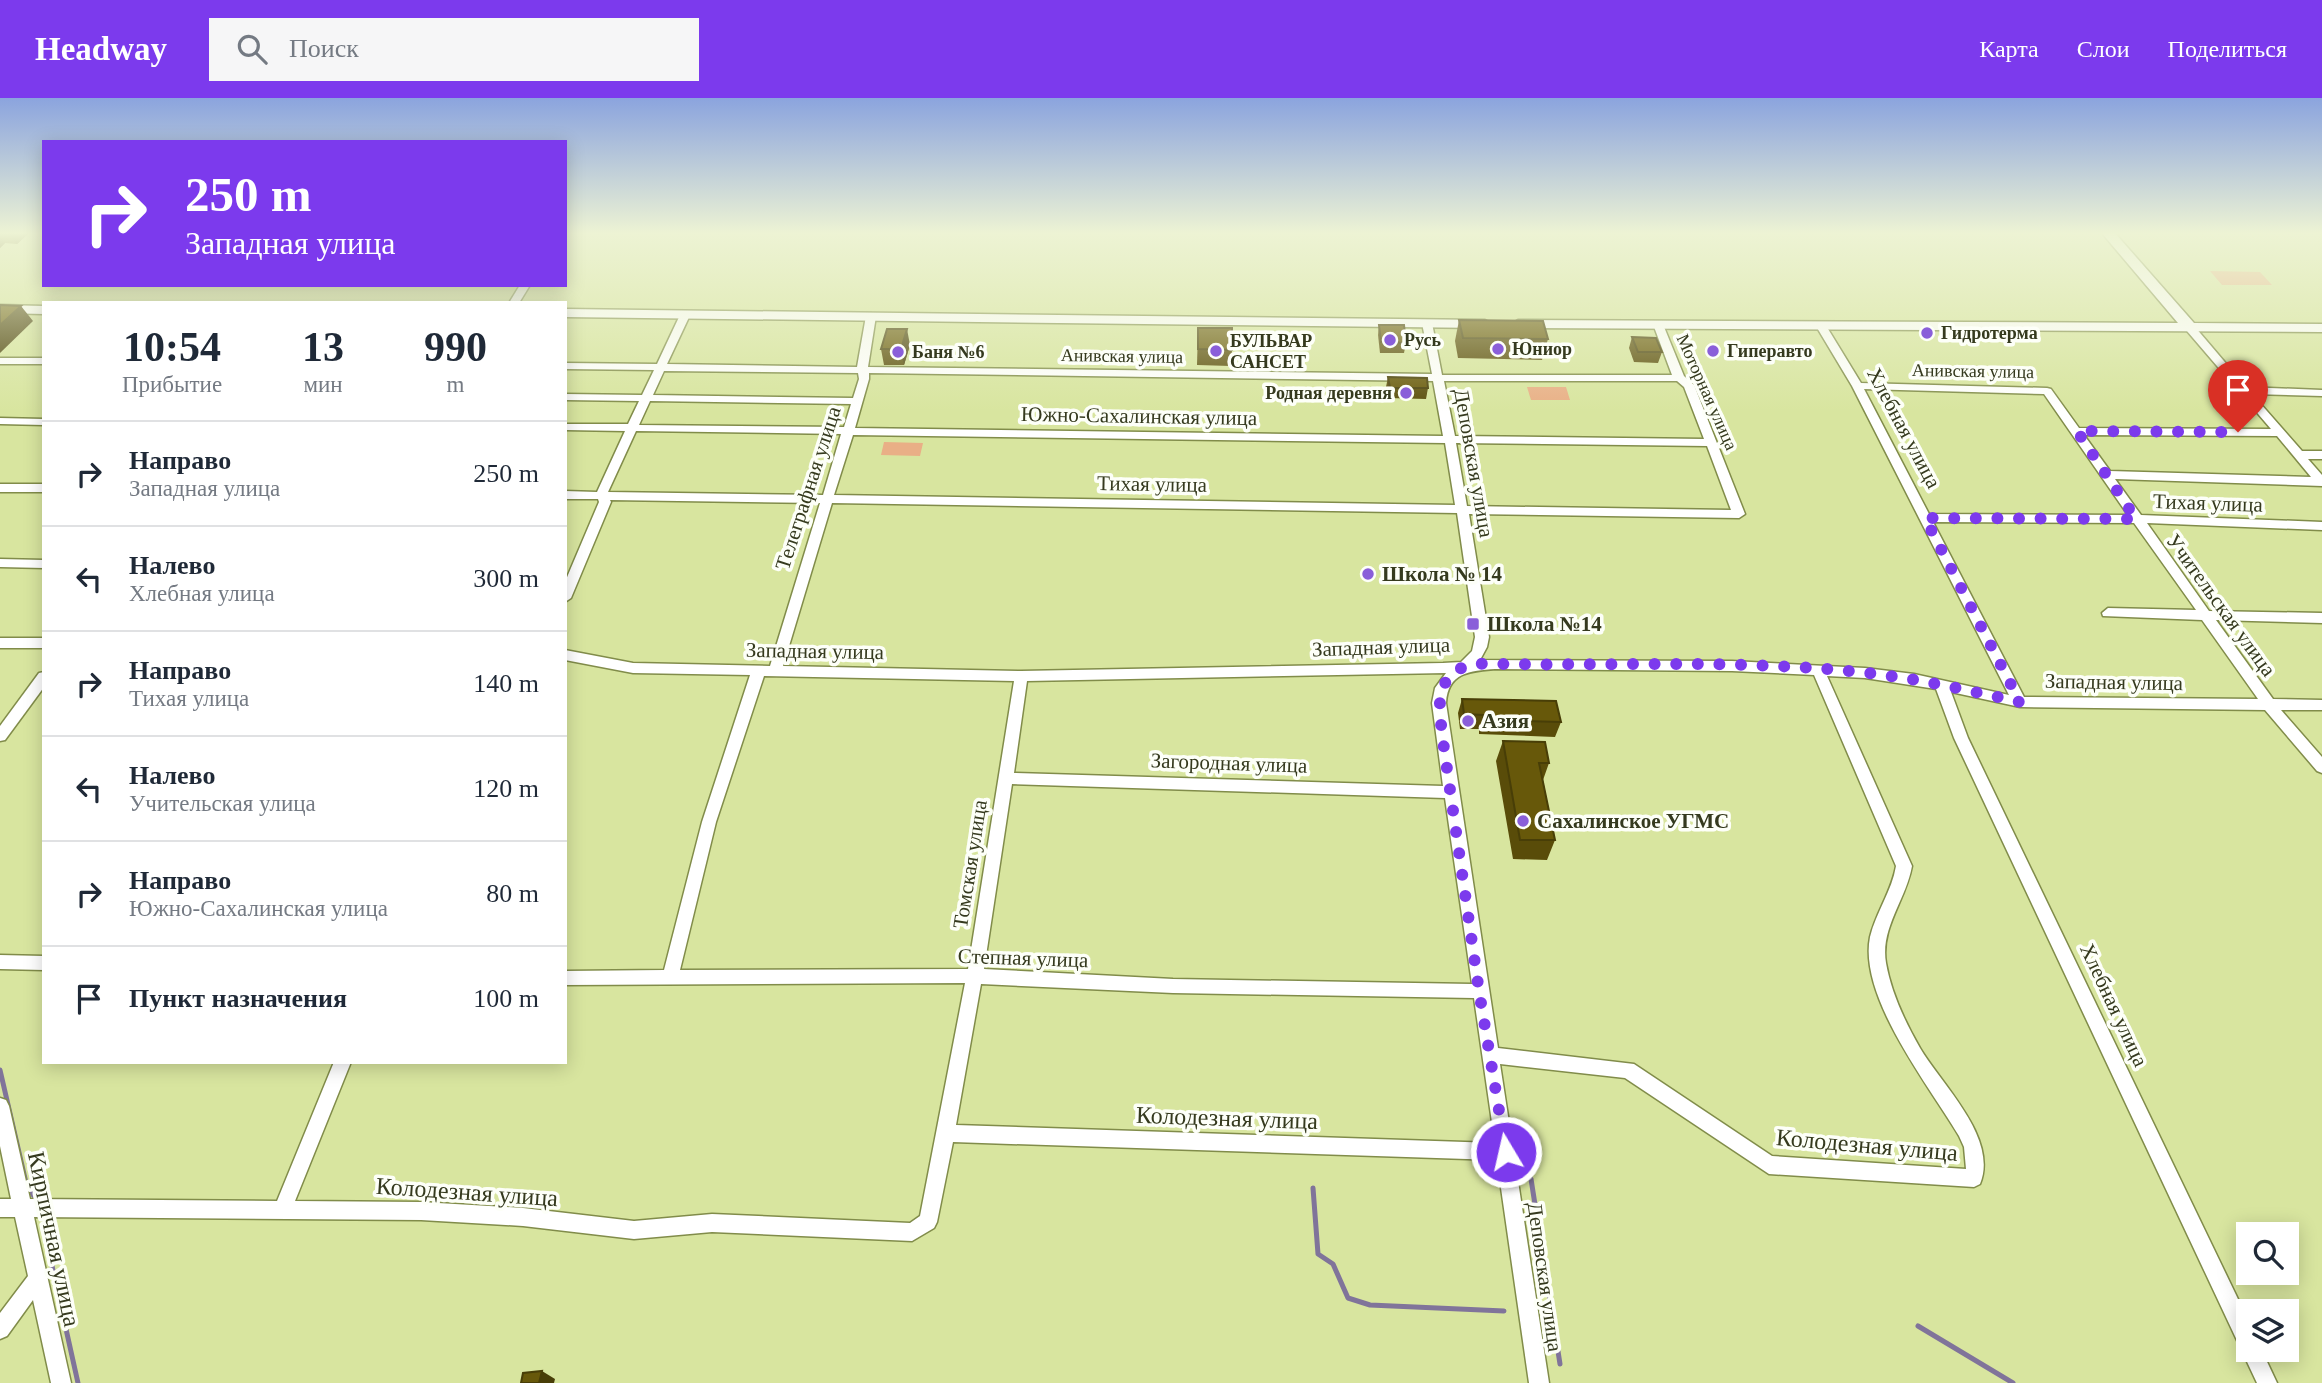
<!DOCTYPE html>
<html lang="ru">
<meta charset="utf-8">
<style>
:root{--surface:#fff;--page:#f6f6f7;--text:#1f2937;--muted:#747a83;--line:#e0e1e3;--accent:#7c3aed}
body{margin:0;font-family:Georgia,serif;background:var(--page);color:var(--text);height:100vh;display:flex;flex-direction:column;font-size:26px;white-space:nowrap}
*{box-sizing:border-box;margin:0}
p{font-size:23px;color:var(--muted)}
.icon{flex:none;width:38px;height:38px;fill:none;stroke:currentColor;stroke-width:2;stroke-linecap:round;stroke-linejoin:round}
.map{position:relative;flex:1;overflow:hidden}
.details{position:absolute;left:42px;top:203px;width:525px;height:763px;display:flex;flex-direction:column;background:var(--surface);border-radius:0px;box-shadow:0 4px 18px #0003}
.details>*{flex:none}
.top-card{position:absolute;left:42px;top:42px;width:525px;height:147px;border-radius:0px;box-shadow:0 4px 18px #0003;background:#7c3aed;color:#fff;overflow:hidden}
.tools{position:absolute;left:2236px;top:1124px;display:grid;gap:14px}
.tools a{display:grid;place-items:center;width:63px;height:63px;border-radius:0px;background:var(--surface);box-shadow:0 4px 18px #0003;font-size:35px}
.pin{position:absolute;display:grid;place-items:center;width:60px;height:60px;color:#fff;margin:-72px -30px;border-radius:50% 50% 50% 0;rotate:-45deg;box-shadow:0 0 7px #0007}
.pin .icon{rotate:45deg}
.me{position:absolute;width:77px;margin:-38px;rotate:351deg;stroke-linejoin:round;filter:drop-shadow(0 0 5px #0008)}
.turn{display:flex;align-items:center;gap:24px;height:147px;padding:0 28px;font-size:32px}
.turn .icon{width:91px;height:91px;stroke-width:2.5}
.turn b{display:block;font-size:49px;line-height:60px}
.eta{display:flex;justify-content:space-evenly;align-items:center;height:119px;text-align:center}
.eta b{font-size:42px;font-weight:700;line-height:49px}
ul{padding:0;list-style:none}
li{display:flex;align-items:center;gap:21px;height:105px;padding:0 28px;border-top:2px solid var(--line)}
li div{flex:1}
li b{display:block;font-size:26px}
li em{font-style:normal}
header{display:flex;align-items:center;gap:42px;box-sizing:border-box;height:98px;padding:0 35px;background:var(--accent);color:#fff}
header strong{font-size:33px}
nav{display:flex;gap:38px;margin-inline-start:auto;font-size:24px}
.search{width:490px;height:63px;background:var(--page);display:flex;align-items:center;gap:18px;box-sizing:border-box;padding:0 24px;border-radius:0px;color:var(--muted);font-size:26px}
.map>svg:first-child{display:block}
</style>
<header>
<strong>Headway</strong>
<div class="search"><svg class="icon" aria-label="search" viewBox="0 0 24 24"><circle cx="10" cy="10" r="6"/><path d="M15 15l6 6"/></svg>Поиск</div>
<nav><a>Карта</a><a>Слои</a><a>Поделиться</a></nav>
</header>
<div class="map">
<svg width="2322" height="1285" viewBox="0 0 2322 1285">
<rect width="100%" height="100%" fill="#d8e59f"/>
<g fill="#e9af86">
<polygon points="2210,173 2260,174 2272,187 2222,187"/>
<polygon points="1527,289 1566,289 1570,302 1531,302"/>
<polygon points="884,344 923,345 920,358 881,357"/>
</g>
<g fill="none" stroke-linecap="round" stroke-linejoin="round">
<g stroke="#80749a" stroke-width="5">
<polyline points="0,972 27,1089 37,1102"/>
<polyline points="1531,1081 1560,1266"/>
<polyline points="1313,1090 1318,1156 1333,1166 1348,1200 1370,1207 1504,1213"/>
<polyline points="44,1132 78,1285"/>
<polyline points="1918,1228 2013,1285"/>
</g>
<g stroke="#818c4a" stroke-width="3">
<g id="minor">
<polygon points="520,187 530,187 519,205 509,205"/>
<path d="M685,214L690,217L667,266L857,269L866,218L871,215L876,218L868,269L1432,276L1422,225L1427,222L1432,225L1442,277H1672L1653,226L1654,224H1662L1684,278L1694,287L1745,416L1739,420L1469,416L1489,539L1487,549L1480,562L1732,563L1865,570L1914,576L2009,597L1852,288L1816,228L1817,226H1825L1861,285L2047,290L2051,291L2079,330L2271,331L2187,233L2186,231L2191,228L2195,229L2246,289L2322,292V298L2252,296L2302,353H2322V361H2308L2322,377V388L2115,381L2141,417L2322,424V432L2147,425L2209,513L2322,515V525L2216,522L2273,601L2322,602V612H2281L2322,659V675L2317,673L2265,612L2020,609L1951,594L1968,640L2249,1224V1251H2261L2277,1285H2257L1954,640L1936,591L1865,580L1827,578L1912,768C1906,802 1880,830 1886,865C1891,894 1905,924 1920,950C1941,986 1999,1040 1980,1086L1974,1089L1769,1076L1625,980L1500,966L1549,1285H1529L1497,1062L953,1044L937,1124L934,1130L912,1143L712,1134L634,1141L523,1128L421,1122L34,1119L71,1285H51L33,1202L7,1238L0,1241V1215L28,1178L15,1119H0V1101H11L0,1048V1000L6,1002L9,1008L30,1101L277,1103L334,964H351L295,1103L421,1104L523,1110L634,1123L712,1116L910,1125L920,1118L965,885L565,887V873L664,872L702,724L750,577L633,575L565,562V552L633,565L770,568L820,405L610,402L611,404L571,500L565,504V484L599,404L598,401H565V393L597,394L625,333L565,332V326H628L639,303L565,302V296L642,297L654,272L565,271V265L657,266L680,217ZM664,273L858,275L859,281L853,300L653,297ZM869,275L1433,283L1443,338L855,330L869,281ZM1444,283H1677L1684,289L1704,341L1455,338ZM1864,291L2044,296L2128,417L1929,416ZM650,303L851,306L844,329L639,327ZM636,333L841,336L823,397L608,394ZM853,337L1445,345L1455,407L834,397ZM2084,337L2277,338L2311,379L2110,373ZM1456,345L1707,348L1731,412L1467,408ZM832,405L1457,415L1475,539L1472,553L1461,564L1443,565L1021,573L783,568ZM1933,424L2134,425L2196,512L2108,510L2102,515L2103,518L2202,522L2258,601L2024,599ZM1495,571L1732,573L1814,577L1896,768C1892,793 1876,814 1870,839C1858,899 1930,989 1959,1038L1964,1049L1966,1071L1772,1058L1634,966L1498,950L1446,605C1448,574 1470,573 1495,571ZM1446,575L1435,590L1432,605L1443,688L1014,675L1027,583ZM764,578L1014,583L968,871L680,872L716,724ZM1012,686L1445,700L1472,886L1173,881L984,871ZM981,886L1173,895L1474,900L1495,1045L956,1027Z"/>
<rect x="0" y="260" width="44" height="6"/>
<polygon points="0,320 44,321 44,327 0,326"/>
<rect x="0" y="386" width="44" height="8"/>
<polygon points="0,461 44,462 44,470 0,469"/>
<rect x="0" y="540" width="44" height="10"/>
<polygon points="44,574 44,589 5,642 0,643 0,628 39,575"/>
<polygon points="0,857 44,858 44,872 0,871"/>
</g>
</g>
<g stroke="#818c4a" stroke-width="3">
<g id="major">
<polygon points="2101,134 2114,134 2194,225 2322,226 2322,234 1518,230 1511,226 1518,222 2178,225"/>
<polygon points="0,207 44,208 44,216 0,215"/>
<polygon points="565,211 1485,222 1492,226 1485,230 565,219"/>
</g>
</g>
<use href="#minor" fill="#fff" fill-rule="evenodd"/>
<use href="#major" fill="#fff" fill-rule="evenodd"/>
</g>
<g fill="#594c09">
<polygon points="0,134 30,134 17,146 5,145 0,150"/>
<polygon points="1459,222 1548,241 1542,262 1458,260 1455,243"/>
<polygon points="1379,227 1406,245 1404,255 1380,255 1378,237"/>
<polygon points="1198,230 1232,252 1231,268 1197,267"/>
<polygon points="1632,239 1662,254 1658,265 1634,264 1629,250"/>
<polygon points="910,247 904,267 884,267 881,251"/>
<polygon points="1388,279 1428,290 1426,301 1388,300 1386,289"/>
<polygon points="1462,601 1561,624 1555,639 1479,636 1479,631 1460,631 1458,615"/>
<polygon points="1503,643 1549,665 1543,682 1555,742 1547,762 1513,761 1496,663"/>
</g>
<g fill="#483e07">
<polygon points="8,134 30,134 17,146"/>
<polygon points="0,139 5,145 0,150"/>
<polygon points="21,208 33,223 0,255 0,227"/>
<polygon points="907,231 910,247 904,267 901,251"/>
<polygon points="542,1273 555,1281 554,1285 539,1285"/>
</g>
<g fill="#67580a" stroke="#483e07" stroke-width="2">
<polygon points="0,207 21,208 0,227"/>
<polygon points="1459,222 1543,223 1548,241 1463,240"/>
<polygon points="1379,227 1404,227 1406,245 1381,244"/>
<polygon points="1198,230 1232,230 1232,252 1198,251"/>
<polygon points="887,231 907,231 901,251 881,251"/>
<polygon points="1632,239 1656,240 1662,254 1638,254"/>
<polygon points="1388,279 1427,280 1428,290 1390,290"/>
<polygon points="1462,601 1556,603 1561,624 1484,622 1483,617 1464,616"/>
<polygon points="1503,643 1545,644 1549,665 1539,665 1555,742 1520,742"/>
<polygon points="542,1273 539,1285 521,1285 523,1275"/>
</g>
<linearGradient id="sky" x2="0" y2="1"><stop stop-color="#8ba4de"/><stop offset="0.43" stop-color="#edf3d4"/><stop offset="1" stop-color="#edf3d4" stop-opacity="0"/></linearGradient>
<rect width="2322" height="314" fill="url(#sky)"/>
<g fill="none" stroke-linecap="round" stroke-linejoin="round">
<path stroke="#7c3aed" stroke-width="12" stroke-dasharray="0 21.6" d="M1506,1054L1479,893L1443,643C1440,613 1431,581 1468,567C1475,565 1487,566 1495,566C1619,568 1745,561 1868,575C1920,581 1970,593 2020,604L1925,420L2136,421L2077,333L2238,334"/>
</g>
<g fill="#8a5fd9" stroke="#fdfff8" stroke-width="2.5">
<circle cx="1927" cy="235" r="7"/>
<circle cx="1390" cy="242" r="7"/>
<circle cx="1498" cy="251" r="7"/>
<circle cx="1216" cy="253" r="7"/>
<circle cx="1713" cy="253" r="7"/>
<circle cx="898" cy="254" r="7"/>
<circle cx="1406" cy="295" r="7"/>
<circle cx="1368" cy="476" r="7"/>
<rect x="1466" y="519" width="14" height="14" rx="3.5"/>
<circle cx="1468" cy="623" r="7"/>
<circle cx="1523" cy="723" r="7"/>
</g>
<g text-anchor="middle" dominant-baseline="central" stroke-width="7" stroke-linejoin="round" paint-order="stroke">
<g font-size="18" font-weight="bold" fill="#353a1e" stroke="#fdfff8" text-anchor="start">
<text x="1941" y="235">Гидротерма</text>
<text x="1404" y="242">Русь</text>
<text x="1230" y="243">БУЛЬВАР<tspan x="1230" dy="21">САНСЕТ</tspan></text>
<text x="1512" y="251">Юниор</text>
<text x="1727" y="253">Гиперавто</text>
<text x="912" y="254">Баня №6</text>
<text x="1392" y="295" text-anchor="end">Родная деревня</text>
</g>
<g font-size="18" fill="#353a1e" stroke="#fdfff8">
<text transform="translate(1122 258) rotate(1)">Анивская улица</text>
<text transform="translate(1973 273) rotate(1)">Анивская улица</text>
<text transform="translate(1707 294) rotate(66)">Моторная улица</text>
</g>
<g font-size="21" fill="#353a1e" stroke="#fdfff8">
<text transform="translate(1139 318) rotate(1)">Южно-Сахалинская улица</text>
<text transform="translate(1904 330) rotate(62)">Хлебная улица</text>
<text transform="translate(1474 365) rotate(80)">Деповская улица</text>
<text transform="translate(1152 386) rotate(1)">Тихая улица</text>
<text transform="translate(808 390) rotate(-72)">Телеграфная улица</text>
<text transform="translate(2208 405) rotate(2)">Тихая улица</text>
<text transform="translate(2221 507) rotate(54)">Учительская улица</text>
<text transform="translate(1381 549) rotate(-2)">Западная улица</text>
<text transform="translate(815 553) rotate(1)">Западная улица</text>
<text transform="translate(2114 584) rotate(1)">Западная улица</text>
<text transform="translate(1229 665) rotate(2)">Загородная улица</text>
<text transform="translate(970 766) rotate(-81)">Томская улица</text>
<text transform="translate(1023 860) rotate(2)">Степная улица</text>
<text transform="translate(2114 907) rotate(65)">Хлебная улица</text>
<text transform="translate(1545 1179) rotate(82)">Деповская улица</text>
</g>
<g font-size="21" font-weight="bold" fill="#353a1e" stroke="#fdfff8" text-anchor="start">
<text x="1382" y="476">Школа № 14</text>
<text x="1487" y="526">Школа №14</text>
<text x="1482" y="623">Азия</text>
<text x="1537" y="723">Сахалинское УГМС</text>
</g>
<g font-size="24" fill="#353a1e" stroke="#fdfff8">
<text transform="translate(1227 1020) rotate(2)">Колодезная улица</text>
<text transform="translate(1867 1047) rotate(5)">Колодезная улица</text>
<text transform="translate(467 1094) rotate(4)">Колодезная улица</text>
<text transform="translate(54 1141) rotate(78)">Кирпичная улица</text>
</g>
</g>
</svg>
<div class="tools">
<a><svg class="icon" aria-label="search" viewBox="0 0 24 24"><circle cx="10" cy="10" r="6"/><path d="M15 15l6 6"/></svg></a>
<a><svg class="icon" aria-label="layers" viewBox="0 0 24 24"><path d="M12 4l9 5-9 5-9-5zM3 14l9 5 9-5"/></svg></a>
</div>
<div class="pin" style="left:2238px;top:334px;background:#d93025"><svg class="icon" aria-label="arrive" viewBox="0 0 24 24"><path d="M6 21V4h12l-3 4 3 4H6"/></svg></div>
<svg class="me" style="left:1506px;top:1054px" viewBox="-20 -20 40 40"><circle r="17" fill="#7c3aed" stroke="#fff" stroke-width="3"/><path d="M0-11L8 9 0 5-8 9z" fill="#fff"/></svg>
<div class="top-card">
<div class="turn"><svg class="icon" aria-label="right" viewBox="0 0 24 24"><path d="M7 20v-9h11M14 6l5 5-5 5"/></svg><div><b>250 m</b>Западная улица</div></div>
</div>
<section class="details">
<div class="eta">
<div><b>10:54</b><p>Прибытие</p></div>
<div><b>13</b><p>мин</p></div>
<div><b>990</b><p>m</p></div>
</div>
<ul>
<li><svg class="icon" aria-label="right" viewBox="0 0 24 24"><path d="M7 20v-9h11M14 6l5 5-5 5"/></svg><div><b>Направо</b><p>Западная улица</p></div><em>250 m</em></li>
<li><svg class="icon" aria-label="left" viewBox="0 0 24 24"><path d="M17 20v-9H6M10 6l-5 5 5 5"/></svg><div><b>Налево</b><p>Хлебная улица</p></div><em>300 m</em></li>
<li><svg class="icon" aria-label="right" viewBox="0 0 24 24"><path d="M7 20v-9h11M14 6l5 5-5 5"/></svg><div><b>Направо</b><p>Тихая улица</p></div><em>140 m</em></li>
<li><svg class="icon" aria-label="left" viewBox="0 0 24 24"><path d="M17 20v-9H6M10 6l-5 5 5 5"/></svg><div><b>Налево</b><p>Учительская улица</p></div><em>120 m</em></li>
<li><svg class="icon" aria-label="right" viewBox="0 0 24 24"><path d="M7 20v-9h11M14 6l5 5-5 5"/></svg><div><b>Направо</b><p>Южно-Сахалинская улица</p></div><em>80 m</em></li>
<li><svg class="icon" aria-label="arrive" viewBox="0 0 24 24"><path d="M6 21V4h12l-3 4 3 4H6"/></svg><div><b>Пункт назначения</b></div><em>100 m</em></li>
</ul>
</section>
</div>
